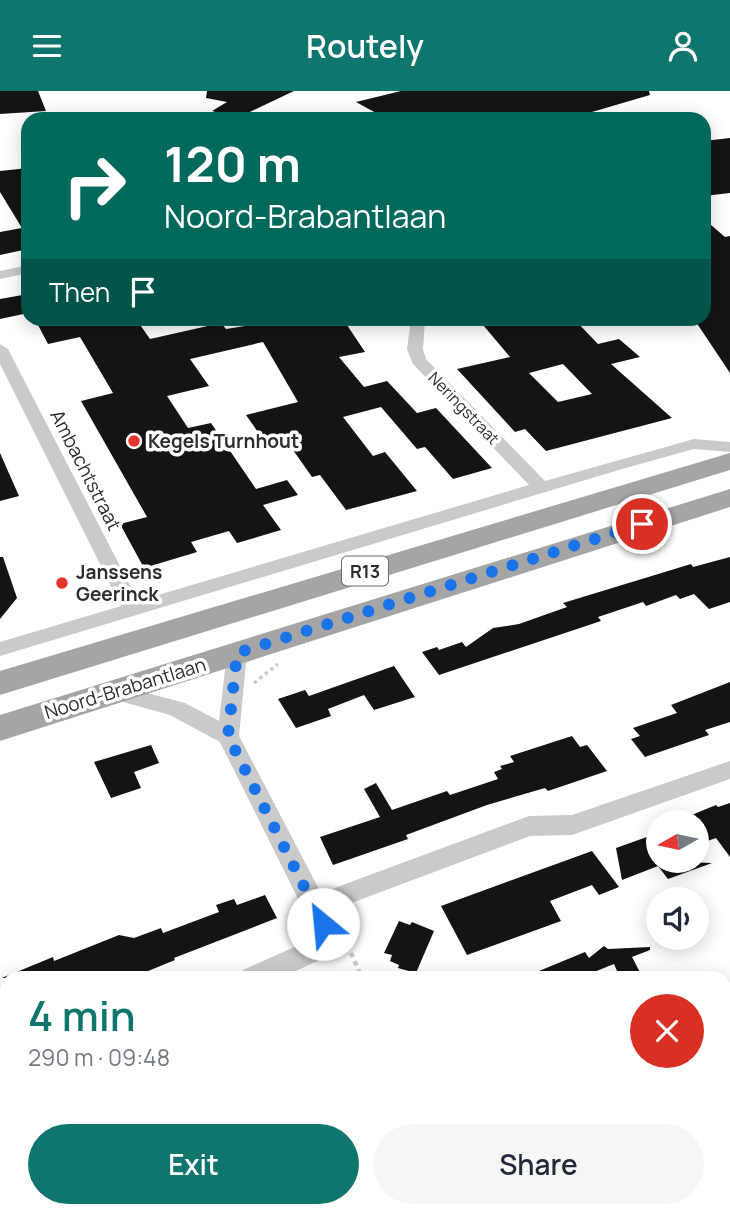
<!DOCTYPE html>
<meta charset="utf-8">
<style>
:root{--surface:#fff;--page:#f6f6f7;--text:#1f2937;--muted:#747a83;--accent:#0f766e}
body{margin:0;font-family:Manrope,sans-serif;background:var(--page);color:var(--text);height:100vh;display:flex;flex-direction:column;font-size:26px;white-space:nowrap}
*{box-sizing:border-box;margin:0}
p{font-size:23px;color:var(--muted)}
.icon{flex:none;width:38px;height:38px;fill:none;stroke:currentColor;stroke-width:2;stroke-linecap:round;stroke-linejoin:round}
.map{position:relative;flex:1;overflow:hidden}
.side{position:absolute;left:0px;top:880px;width:732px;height:247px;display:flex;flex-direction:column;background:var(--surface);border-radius:21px 21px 0 0;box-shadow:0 4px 18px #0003}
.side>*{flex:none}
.banner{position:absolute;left:21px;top:21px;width:690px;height:214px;border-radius:21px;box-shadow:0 4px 18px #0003;background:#00695c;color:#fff;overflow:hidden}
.needle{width:46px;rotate:261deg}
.tools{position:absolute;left:646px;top:719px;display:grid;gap:14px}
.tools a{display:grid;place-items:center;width:63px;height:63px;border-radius:50%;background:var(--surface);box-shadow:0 4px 18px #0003;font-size:35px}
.pin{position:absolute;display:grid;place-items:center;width:60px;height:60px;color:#fff;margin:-30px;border:4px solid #fff;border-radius:50%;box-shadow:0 2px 7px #0007}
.me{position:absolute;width:77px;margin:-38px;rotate:332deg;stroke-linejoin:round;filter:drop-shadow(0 0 5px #0008)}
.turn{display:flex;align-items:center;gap:24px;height:147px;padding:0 28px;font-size:32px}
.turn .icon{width:91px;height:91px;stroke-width:2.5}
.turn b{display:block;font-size:49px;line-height:60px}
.then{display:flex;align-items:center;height:66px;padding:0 28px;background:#0003;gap:14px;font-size:26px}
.round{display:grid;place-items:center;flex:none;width:74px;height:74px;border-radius:37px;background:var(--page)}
.summary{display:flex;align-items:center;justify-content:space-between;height:119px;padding:0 28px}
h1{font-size:42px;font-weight:600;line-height:52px;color:var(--accent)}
.button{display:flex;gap:14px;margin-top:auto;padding:14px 28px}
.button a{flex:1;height:80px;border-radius:42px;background:var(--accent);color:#fff;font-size:28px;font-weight:600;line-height:80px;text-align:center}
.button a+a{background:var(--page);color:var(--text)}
header{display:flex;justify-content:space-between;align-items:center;height:91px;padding:0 28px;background:var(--accent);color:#fff;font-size:32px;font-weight:600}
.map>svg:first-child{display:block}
</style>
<header><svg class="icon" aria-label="menu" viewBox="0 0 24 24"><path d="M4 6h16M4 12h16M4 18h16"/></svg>Routely<svg class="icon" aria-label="person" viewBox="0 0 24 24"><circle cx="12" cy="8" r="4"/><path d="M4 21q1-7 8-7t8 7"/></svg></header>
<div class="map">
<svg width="730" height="1126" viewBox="0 0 730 1126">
<rect width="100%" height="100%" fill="#fff"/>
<g fill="#141414" fill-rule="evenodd">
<polygon points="0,0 38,0 46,20 0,23"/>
<polygon points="207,0 294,0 237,27 212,20 227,11 206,7"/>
<polygon points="401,0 649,0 650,4 568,28 387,28 356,11"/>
<polygon points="730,47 730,102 704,105 704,50"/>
<polygon points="28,77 28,158 0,164 0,141 22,137 0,101 0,80"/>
<polygon points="704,128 725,146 730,145 730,282 694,228 704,228"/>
<polygon points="28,203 28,222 0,228 0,208"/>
<polygon points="68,228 136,228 150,248 221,232 226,238 289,228 343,228 365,261 339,266 364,296 387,290 417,322 436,317 492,377 453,388 425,356 417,358 381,316 343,326 373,365 385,361 417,400 346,419 320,384 312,386 286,349 267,354 246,324 298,311 263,251 190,268 209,295 167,305 188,337 211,332 256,398 287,389 298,404 263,414 281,439 237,452 229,440 191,451 197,461 144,477 120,433 147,426 81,310 113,302 80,246 48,253 38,234"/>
<path d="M478,228H574L598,253L619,248L640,266L611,273L672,327L546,360L525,338L515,341L457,278L510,266ZM563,273L592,303L558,311L529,282Z"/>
<polygon points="0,362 19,405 0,410"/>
<polygon points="0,466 3,466 17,507 0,528"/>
<polygon points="730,466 730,511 709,518 694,503 680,508 676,504 646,515 643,511 598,526 601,530 439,584 422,561 437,556 439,559 462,551 466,556 493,537 519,533 567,516 563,512 691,473 693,476"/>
<polygon points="394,575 415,606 374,619 364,604 328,618 331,625 296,637 278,608 305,599 309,605"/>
<polygon points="730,591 730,631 705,639 709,644 645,666 631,648 640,645 633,637 677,622 671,614"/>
<polygon points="572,645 580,656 587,654 607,680 548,700 545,697 487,714 406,744 408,748 333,774 320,746 380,726 364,698 376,692 392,719 447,700 450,704 498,688 494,681 502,678 500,675 514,671 510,665"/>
<polygon points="151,654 159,672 134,681 141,697 111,707 94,671"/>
<polygon points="730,712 730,766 716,747 696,754 696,732 672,732 716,714 718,716"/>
<polygon points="658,742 658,770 712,772 668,788 658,775 622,789 616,757"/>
<polygon points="592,760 619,796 599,804 592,794 550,810 561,830 467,864 441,815"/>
<polygon points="265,804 277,827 174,867 175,869 131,887 2,887 53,866 54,870 119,844 134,847 161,837 163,842 219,821 216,814 234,808 237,814"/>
<polygon points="399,830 410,834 412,831 434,840 416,882 398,877 399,874 390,870 392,864 384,862"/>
<polygon points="604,855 608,858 650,856 650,859 632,866 643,887 620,887 614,873 579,887 522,887 585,861 589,867"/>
</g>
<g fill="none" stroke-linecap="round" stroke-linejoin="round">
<polyline stroke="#cacaca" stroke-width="3.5" stroke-dasharray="3.5 3.5" stroke-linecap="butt" points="254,592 278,573"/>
<g stroke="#cacaca" stroke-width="4.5" stroke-dasharray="4.5 4.5" stroke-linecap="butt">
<polyline points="351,862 362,887"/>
<polyline points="431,1120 433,1126"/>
</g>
<g fill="#cacaca" fill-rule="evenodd">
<polygon points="28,174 28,182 0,188 0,180"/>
<polygon points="411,228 425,228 423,258 426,268 545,390 694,348 730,351 730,361 694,358 629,376 0,565 0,551 121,515 0,273 0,253 8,258 138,510 529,394 413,273 407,258"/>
<polygon points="237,555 244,557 247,562 239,645 321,802 529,725 572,724 730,670 730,688 572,744 530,745 330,820 346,851 342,859 280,887 239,887 243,879 317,846 220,651 170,624 105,606 102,601 105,596 113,593 185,612 219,630 227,562 230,557"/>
<polygon points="7,958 7,985 0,987 0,960"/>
<polygon points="730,1035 730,1065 724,1067 724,1037"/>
</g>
<g fill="#a5a5a5" fill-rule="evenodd">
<polygon points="730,362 730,379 0,604 0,580"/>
<polygon points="730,398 730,416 0,650 0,624"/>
</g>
</g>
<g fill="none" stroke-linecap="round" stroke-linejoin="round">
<polyline stroke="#1a73e8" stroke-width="12" stroke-dasharray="0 21.6" points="323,833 228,645 237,562 642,433"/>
</g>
<g fill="#e7342d" stroke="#fff" stroke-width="2.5">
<circle cx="134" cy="350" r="7"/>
<circle cx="62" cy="492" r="7"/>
</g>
<g text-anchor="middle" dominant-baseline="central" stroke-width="7" stroke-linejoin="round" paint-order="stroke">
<g font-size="16" fill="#2d2d2d" stroke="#fff">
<text transform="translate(464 317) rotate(46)">Neringstraat</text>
</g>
<rect fill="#fff" stroke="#6c6c6c" stroke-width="2" x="342" y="465.5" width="46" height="29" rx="5"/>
<g font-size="18" font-weight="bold" fill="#2d2d2d">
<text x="365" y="480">R13</text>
</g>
<g font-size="19" font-weight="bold" fill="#2d2d2d" stroke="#fff" text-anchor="start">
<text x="148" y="350">Kegels Turnhout</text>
<text x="76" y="481">Janssens<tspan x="76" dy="22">Geerinck</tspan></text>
</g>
<g font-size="19" fill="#2d2d2d" stroke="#fff">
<text transform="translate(86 379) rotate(63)">Ambachtstraat</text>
<text transform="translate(125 597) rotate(-17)">Noord-Brabantlaan</text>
</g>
</g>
</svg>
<div class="tools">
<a><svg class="needle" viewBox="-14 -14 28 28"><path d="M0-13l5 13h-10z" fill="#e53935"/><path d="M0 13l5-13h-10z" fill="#747a83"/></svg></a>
<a><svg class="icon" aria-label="sound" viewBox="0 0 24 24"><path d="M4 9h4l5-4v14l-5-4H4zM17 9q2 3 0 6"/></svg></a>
</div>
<div class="pin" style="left:642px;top:433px;background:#d93025"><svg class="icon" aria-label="arrive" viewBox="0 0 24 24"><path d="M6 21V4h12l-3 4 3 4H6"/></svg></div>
<svg class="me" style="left:323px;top:833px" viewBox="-20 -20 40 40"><circle r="19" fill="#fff"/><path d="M0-13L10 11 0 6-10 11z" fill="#1a73e8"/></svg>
<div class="banner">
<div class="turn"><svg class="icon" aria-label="right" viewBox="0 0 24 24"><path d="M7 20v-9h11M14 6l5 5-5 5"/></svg><div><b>120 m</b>Noord-Brabantlaan</div></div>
<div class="then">Then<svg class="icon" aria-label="arrive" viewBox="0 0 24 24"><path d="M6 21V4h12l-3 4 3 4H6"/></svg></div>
</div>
<section class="side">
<div class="summary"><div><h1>4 min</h1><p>290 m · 09:48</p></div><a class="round" style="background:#d93025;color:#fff"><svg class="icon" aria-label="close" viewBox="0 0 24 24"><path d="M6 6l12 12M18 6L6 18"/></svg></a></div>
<div class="button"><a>Exit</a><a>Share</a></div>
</section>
</div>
